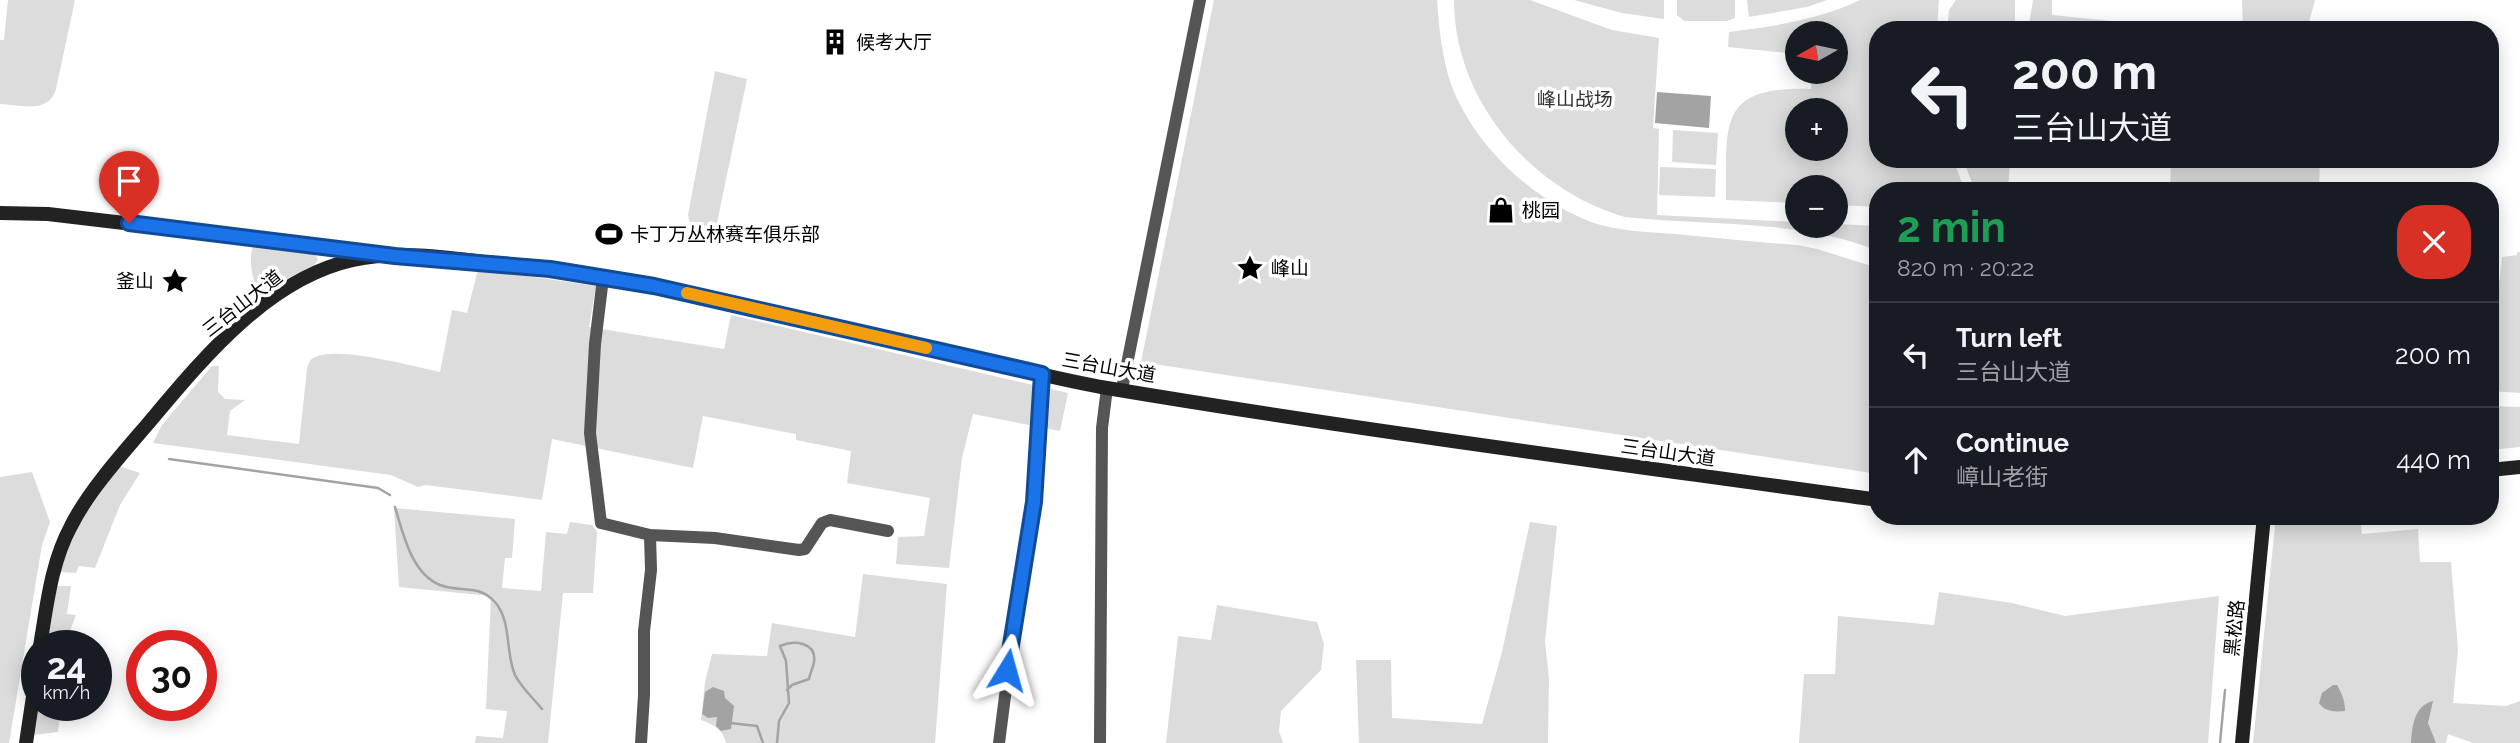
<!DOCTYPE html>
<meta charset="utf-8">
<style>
:root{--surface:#171b24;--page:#20242c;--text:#f1f3f6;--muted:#9ea1a6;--line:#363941}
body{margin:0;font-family:Raleway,"Noto Sans SC",sans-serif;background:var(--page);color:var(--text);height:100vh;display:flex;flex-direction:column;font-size:26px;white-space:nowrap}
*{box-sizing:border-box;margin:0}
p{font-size:23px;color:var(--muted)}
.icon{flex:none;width:38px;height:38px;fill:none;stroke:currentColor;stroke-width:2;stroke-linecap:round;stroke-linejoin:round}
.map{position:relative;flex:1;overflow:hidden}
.details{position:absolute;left:1869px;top:182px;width:630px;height:343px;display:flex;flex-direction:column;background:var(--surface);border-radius:28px;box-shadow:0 4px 18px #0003}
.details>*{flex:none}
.top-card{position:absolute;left:1869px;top:21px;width:630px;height:147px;border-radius:28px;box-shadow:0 4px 18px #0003;background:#171b24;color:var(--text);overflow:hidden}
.needle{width:46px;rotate:261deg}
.buttons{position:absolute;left:1785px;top:21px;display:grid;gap:14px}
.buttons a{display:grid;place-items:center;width:63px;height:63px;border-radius:50%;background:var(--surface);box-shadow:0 4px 18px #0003;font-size:35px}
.speed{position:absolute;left:21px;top:630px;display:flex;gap:14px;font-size:35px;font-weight:700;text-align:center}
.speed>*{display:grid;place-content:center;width:91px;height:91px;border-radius:50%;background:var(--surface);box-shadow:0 4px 18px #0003;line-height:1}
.speed small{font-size:18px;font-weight:400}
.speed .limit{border:10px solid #d22;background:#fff;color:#111}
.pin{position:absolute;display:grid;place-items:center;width:60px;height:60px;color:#fff;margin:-72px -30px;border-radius:50% 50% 50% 0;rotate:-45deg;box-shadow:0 0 7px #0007}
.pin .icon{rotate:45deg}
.me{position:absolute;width:77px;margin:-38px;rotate:8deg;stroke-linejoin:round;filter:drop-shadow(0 0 5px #0008)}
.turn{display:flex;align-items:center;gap:24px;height:147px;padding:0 28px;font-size:32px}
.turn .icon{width:91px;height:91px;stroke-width:2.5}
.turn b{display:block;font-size:49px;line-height:60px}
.round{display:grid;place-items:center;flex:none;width:74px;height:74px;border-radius:28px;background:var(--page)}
.summary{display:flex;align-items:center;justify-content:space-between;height:119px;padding:0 28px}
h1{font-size:42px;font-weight:700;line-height:52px;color:#1e9e55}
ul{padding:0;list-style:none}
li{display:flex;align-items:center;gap:21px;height:105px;padding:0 28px;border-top:2px solid var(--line)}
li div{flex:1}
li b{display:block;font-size:26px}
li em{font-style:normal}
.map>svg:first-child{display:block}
</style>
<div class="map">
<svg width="2520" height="743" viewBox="0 0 2520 743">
<rect width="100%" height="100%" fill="#fff"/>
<g fill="#dcdcdc" fill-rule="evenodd">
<path d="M8,0H75L56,89C49,114 21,105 0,104V40H4Z"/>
<path d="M1214,0H1437C1439,27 1442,58 1451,84C1473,144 1531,199 1591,222C1617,231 1647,232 1675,234C1715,238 1756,242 1797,245L1817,249L1878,268V474L1141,362Z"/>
<path d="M1454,0H1530L1612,30L1659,38L1653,128L1659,129L1657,215L1797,222V226H1836V224L1878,226V251C1802,219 1706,226 1625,217C1531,190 1454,100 1454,0Z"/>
<polygon points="1574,0 1664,0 1664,19 1622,13"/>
<polygon points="1677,0 1735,0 1735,18 1727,21 1684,21 1677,15"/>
<polygon points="1747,0 1827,0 1807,7 1749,17"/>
<path d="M1860,0H1939L1937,30H1878V159H1953L1965,191H1878V207L1836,205V187H1797V203L1726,200C1727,124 1717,86 1811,89L1812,72H1836V33H1797V54L1728,47L1729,32C1774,26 1819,20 1860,0ZM1797,110H1836V149H1797Z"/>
<polygon points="1956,0 2015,0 2015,30 1947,30 1949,10"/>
<polygon points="2033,0 2052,0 2052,15 2202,30 2028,30"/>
<polygon points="2242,0 2315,0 2307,30 2243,30"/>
<path d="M715,71L747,79L713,242C698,238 691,231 688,215Z"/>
<polygon points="1673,130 1718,133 1716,165 1672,162"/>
<polygon points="1963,159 2010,159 2008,191 1975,191"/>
<polygon points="2171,159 2320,159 2319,191 2170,191"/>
<polygon points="1660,167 1716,169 1715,197 1659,195"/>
<path d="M254,244L314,252L318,260L314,265L261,292C251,284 248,254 254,244Z"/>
<polygon points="2517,252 2520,252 2520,393 2490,391 2490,299 2500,279 2502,257 2517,255"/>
<path d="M478,269L596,286L589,327L724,349L731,315L1068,393L1060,431L973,414L962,458L949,568L896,564L898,537L924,536L930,498L847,483L851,451L796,440V434L703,416L693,468L552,439L542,500L426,485L418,487L391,475L153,443L162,425L212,366H219L218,392L225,399L245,400L230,411L227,435L299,444L307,369C308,364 310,359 315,357C340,346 411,366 440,372L452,310L467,313Z"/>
<polygon points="2490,406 2520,407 2520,447 2490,450"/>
<polygon points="119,466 140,473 120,505 95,568 79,566 76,573 60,572 72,534"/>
<polygon points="32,472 50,522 42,545 9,743 0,743 0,477"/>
<polygon points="394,508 515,519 512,558 505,558 502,588 541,591 546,532 567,534 570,522 592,525 597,532 593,593 563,593 548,743 475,743 476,736 503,738 507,711 486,709 491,596 399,587"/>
<polygon points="2276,516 2360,516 2362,534 2418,529 2420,562 2451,562 2458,650 2453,703 2506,706 2520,701 2520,743 2473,743 2448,734 2446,743 2253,743"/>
<polygon points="1530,522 1557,526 1545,641 1549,679 1548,743 1359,743 1356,660 1391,660 1392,718 1482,724 1502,652"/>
<path d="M863,574L947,584L935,743H726C724,730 712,724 701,720L705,682L712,654L767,656L772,623L855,637Z"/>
<polygon points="57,586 71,586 67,614 76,615 71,628 68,646 47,646"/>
<polygon points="1939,592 2012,603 2065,616 2219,596 2208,743 1799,743 1804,674 1835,674 1838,616 1934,625"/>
<polygon points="1217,605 1317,622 1324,644 1321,670 1281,711 1279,731 1283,743 1166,743 1178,636 1211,640"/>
<polygon points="37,705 61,705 58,732 33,735"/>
</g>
<g fill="#a3a3a3">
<polygon points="1657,92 1711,96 1709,128 1655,123"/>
<path d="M2333,685H2337C2342,694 2345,701 2345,711C2335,712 2325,712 2319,703L2322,693Z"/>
<polygon points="713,687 724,691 725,698 734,706 731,729 721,731 716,726 717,717 708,718 702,714 705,692"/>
<path d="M2433,701L2428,723L2436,743H2411C2412,726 2414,706 2433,701Z"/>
</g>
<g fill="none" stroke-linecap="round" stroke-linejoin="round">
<g stroke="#a3a3a3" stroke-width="2.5">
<polyline points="169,459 378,488 390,495"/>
<path d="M395,507C403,533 411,573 440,585C460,593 477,583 495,602C512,622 505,652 515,675C521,687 533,698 542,709"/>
<polyline points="730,723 757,726 763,743"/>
<path d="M777,743L779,721L789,703L786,661L780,646C794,640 817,642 814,662C813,668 810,673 809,679L792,685L787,690"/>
<polyline points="2220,743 2225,690"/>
</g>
<g stroke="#555" stroke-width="12">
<polyline points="603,278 595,344 590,433 601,523 650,535 715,538 799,550 805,549 822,523 830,520 888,531"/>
<polyline points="1122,389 1200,0"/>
<polyline points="641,743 644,695 644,631 651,570 650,535"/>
<polyline points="999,743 1018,595 1033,502 1042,374"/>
<polyline points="1100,743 1102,428 1107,388"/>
</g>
<g stroke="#222" stroke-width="14">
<polyline points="0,213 48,214 369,252"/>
<polyline points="2490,470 2520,467"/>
<path d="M40,646C47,605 51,563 71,526C88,492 121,455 146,426C200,362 266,279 353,260C402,249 458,259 508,265C662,281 814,322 965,357C1012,367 1060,380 1107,388C1363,431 1621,464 1878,500"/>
<polyline points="26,743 37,670"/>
<polyline points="2242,743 2264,516"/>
</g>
</g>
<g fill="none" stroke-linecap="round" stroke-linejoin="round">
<g stroke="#114b97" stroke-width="18">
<polyline id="route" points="129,223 395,256 550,269 654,286 1042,374 1034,502 1007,670"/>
</g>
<use href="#route" stroke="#1a73e8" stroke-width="12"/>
<polyline stroke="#f59e0b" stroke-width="12" points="687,293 926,348"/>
</g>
<defs>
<g id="building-bare" transform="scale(2.1)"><path d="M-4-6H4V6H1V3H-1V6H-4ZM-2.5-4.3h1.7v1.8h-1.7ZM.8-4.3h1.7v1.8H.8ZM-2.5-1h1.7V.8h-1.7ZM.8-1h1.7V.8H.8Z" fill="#000" stroke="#fff" stroke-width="2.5" paint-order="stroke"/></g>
<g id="shop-bare" transform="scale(2.1)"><path d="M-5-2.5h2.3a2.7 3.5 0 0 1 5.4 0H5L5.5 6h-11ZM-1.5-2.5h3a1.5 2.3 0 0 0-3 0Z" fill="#000" stroke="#fff" stroke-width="2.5" paint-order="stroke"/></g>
<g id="stadium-bare" transform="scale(2.1)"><path d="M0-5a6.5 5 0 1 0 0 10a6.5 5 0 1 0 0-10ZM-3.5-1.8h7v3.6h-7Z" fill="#000" stroke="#fff" stroke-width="2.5" paint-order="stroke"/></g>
<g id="sight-bare" transform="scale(2.1)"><path d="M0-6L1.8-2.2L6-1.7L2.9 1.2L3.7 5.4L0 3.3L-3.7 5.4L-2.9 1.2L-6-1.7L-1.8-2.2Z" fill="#000" stroke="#fff" stroke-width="2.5" paint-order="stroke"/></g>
</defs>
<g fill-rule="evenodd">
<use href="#building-bare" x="835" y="42"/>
<use href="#shop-bare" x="1501" y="210"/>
<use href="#stadium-bare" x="609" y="234"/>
<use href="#sight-bare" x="1250" y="268"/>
<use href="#sight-bare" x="175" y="281"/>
</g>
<g text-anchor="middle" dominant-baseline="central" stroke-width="7" stroke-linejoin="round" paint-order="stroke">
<g font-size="19" fill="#000" stroke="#fff" text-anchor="start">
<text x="856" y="42">候考大厅</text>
<text x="1522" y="210">桃园</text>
<text x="630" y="234">卡丁万丛林赛车俱乐部</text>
<text x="1271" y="268">峰山</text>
<text x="154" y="281" text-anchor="end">釜山</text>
</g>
<g font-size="19" fill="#333" stroke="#fff">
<text x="1575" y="99">峰山战场</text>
</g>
<g font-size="19" fill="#000" stroke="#fff">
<text transform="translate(242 303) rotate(-38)">三台山大道</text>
<text transform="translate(1109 367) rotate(10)">三台山大道</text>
<text transform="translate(1668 452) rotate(8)">三台山大道</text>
<text transform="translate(2234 628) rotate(-84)">黑松路</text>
</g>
</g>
</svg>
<div class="buttons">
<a><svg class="needle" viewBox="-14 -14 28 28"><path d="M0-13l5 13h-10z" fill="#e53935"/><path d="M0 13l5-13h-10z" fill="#9ea1a6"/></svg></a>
<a>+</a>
<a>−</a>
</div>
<div class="speed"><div>24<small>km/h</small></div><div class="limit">30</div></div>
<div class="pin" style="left:129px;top:223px;background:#d93025"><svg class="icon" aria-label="arrive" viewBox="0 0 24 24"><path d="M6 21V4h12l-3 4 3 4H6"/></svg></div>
<svg class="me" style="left:1007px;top:670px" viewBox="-20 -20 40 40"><path d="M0-17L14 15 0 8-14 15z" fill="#1a73e8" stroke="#fff" stroke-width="4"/></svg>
<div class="top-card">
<div class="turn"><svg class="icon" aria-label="left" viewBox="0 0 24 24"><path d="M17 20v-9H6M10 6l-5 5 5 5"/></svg><div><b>200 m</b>三台山大道</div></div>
</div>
<section class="details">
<div class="summary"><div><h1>2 min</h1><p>820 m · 20:22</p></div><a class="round" style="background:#d93025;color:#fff"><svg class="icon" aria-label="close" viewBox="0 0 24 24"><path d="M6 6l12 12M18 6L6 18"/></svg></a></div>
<ul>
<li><svg class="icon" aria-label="left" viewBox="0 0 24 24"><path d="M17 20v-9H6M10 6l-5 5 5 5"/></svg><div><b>Turn left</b><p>三台山大道</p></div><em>200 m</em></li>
<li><svg class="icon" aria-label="ahead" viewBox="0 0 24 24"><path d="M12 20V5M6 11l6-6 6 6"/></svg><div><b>Continue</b><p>嶂山老街</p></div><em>440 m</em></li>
</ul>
</section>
</div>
